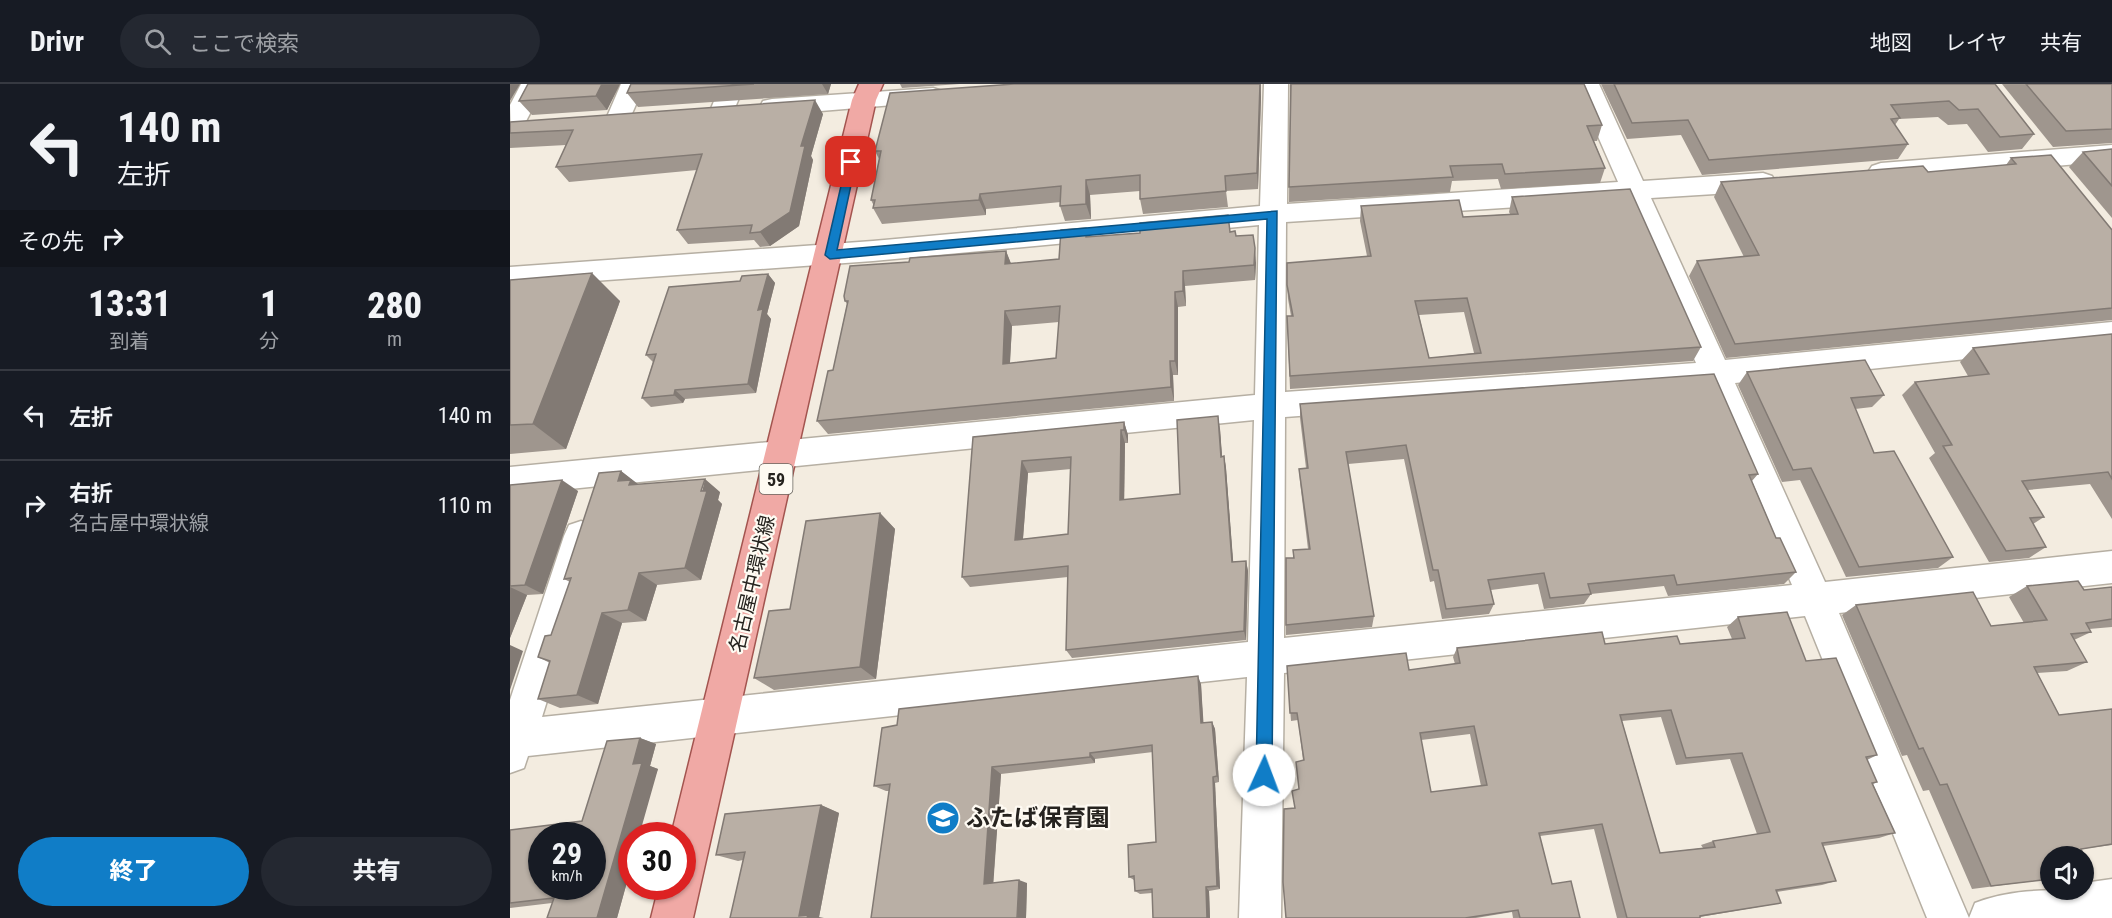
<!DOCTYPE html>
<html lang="ja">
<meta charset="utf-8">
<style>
:root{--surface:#171b24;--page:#242831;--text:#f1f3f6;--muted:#9ea1a6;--line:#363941;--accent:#107dc7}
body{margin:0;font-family:"Roboto Condensed","Noto Sans JP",sans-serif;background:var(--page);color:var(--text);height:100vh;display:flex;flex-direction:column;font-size:22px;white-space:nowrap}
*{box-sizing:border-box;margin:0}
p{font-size:20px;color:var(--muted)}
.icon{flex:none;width:33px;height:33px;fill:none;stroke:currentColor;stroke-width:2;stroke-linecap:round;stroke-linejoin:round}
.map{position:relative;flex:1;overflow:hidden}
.panel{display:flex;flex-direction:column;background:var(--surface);width:510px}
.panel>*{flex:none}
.top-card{background:#171b24;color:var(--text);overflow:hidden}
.tools{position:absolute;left:1530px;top:762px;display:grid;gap:12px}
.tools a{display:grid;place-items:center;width:54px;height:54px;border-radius:50%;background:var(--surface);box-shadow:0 2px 4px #0004;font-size:30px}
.speed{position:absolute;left:18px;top:738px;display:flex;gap:12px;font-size:30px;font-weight:700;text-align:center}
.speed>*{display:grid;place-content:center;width:78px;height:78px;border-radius:50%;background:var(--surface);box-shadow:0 2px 4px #0004;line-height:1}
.speed small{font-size:15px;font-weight:400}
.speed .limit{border:9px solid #d22;background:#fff;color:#111}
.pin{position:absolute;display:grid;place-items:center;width:51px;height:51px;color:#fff;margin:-26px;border-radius:12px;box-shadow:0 3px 9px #0006}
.me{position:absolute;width:66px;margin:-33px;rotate:2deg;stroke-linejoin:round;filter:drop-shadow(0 0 4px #0008)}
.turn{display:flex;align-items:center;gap:21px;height:126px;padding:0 18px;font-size:27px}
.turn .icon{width:78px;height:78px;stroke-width:2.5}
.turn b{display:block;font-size:42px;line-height:51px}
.then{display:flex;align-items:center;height:57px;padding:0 18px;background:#0003;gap:12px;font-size:22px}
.eta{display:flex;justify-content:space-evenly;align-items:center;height:102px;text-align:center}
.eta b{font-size:36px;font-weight:800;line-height:42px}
.action{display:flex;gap:12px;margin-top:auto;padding:12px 18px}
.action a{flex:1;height:69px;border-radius:36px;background:var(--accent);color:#fff;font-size:24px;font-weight:800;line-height:69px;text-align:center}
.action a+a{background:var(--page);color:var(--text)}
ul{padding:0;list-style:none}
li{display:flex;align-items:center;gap:18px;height:90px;padding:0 18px;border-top:2px solid var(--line)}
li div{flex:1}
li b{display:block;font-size:22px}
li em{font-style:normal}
header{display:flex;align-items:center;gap:36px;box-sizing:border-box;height:84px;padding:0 30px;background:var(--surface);border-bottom:2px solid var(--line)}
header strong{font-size:28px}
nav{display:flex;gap:33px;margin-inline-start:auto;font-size:21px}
.search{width:420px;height:54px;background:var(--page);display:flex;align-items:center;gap:15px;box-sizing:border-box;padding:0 21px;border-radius:33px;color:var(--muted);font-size:22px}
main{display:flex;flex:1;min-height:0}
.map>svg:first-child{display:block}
</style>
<header>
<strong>Drivr</strong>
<div class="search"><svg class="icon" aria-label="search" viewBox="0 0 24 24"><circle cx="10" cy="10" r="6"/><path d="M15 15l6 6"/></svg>ここで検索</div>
<nav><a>地図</a><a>レイヤ</a><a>共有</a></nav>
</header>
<main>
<section class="panel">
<div class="top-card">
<div class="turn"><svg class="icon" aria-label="left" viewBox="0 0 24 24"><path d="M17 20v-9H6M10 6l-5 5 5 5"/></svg><div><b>140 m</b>左折</div></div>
<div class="then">その先<svg class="icon" aria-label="right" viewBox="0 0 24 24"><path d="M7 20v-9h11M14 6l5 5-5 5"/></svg></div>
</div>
<div class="eta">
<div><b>13:31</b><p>到着</p></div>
<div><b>1</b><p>分</p></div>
<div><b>280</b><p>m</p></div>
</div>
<ul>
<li><svg class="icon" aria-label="left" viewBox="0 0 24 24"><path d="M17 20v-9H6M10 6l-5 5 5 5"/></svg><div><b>左折</b></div><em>140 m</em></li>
<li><svg class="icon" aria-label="right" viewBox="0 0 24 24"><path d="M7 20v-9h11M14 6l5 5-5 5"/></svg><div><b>右折</b><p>名古屋中環状線</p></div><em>110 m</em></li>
</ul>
<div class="action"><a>終了</a><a>共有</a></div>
</section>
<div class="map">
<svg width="1602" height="834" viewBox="0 0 1602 834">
<rect width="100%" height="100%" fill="#f3ece0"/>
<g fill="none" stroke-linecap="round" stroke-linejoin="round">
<g stroke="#b6afa3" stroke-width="3">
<g id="minor">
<polygon points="11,0 35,0 10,49 1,51 0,21"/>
<polygon points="111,0 135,0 117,41 108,43 99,41 96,35"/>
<polygon points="211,0 235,0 221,33 212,35 203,33 200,27"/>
<path d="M754,0H778L777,120L1108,98L1065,0H1089L1133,97L1253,89L1262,92L1266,98L1262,104L1253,107L1141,114L1215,276L1602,238V260L1225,299L1315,498L1602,467V499L1329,529L1459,834L1465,819C1500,805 1538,806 1574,806V799L1602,795V834H1417L1295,532L774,589L771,834H729L737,593L18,672L14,684L0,689V616L54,452L59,441L71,437L83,441L88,452L32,633L738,558L744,336L0,411V383L745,311L749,141L363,177L0,203V183L363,157L750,122ZM1115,116L1186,279L775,308L776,138ZM1196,302L1282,501L774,554L775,333Z"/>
<polygon points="423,4 432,7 435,12 432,17 262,31 253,29 250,23 253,17 262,15"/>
<polygon points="1602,61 1602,77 1371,97 1362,94 1358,88 1362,82 1371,79"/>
</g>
</g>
<g stroke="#a3544f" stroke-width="3">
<polygon id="major" points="349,0 373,0 366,16 183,834 141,834 149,802 172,802 172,752 161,752 342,16"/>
</g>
<use href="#minor" fill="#fff" fill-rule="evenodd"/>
<use href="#major" fill="#f0a9a5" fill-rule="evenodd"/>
</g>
<g fill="#9f968e" fill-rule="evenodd">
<polygon points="18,0 110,0 97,26 22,31 9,17"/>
<polygon points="121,0 321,0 318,10 128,23 117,9"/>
<polygon points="390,0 450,0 392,4"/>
<polygon points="751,0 751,13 748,105 716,107 718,123 633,130 630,115 630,107 580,111 581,135 555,137 550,122 551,118 476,125 476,131 372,140 363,124 364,122 361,116 369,75 365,67"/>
<polygon points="780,0 1074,0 1092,41 1087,57 1084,57 1095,84 1090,99 991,105 988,95 942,97 940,108 779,118"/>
<polygon points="1091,0 1485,0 1524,50 1512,65 1478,68 1457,40 1438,41 1428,33 1389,35 1385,41 1398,60 1388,75 1192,91 1171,51 1117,55"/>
<polygon points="1492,0 1602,0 1602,59 1543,63"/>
<polygon points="313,30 301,72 303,76 289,142 260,162 250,163 244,156 178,160 167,146 187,86 59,98 46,83 56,61 0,64 0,38"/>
<polygon points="1602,65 1602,134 1559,83 1573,68"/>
<polygon points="1501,74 1602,146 1602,236 1216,274 1179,192 1187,177 1234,173 1204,113 1211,98 1418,88 1496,81"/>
<path d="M1002,113L1191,263L1183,277L780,305L777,232H781L778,215L777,201L857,172L850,137L851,122L953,133L1000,130L999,128ZM954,228L964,269L919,274L909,231Z"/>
<path d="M576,144L579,153L720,148L726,152L746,179L745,196L675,202L676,222L668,223V291H663L664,317L318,350L307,337L323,286L337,220L335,217L399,178L496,167L501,180L549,175ZM549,238L546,274L500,279L502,242Z"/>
<polygon points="258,190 265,199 257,230 261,235 246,309 175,315 173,319 141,323 132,314 143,278 136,271 230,197"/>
<polygon points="0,196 110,217 56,365 0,370"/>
<polygon points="1602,250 1602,435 1580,400 1518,406 1534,433 1523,440 1536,463 1519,474 1479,478 1419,374 1425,369 1392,311 1405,298 1458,292 1450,278 1463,264"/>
<polygon points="1237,288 1374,311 1362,323 1345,325 1364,369 1443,473 1428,484 1336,493 1290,396 1272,398 1228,301"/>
<polygon points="790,320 1248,390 1242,397 1266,454 1286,488 1274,500 1158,512 1154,502 1081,510 1074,520 1034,525 1028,500 981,506 984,520 979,530 932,535 924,497 920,498 894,375 838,380 864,532 862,543 776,551 776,541 783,474 783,466 798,465 790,398 789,385 796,384 790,334"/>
<path d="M614,338L618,351V359H615L614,416L670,410L710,345L712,373L714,372L716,384L723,478L736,477L738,487L736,556L562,574L556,566L558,493L460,503L452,493L463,353ZM561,385L558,450L513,455L518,389Z"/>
<polygon points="111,387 128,401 210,408 208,416 212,420 191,496 147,501 136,537 112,539 88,620 50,624 28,615 40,579 28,573 41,551 60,498 54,495"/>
<polygon points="0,401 68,407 33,510 17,511 0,554"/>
<polygon points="370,429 385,445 366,595 264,606 244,594 280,525"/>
<polygon points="1517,502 1574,506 1602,503 1602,543 1579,545 1581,548 1564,556 1577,578 1557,587 1527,589 1549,631 1602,625 1602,761 1571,765 1574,771 1567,772 1540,772 1540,795 1462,805 1419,706 1413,707 1397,671 1392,672 1332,531 1346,521 1481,542 1514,539 1499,513"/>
<path d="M1228,533L1296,577L1367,671L1357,676L1367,698L1363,700L1385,749L1369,754L1313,762L1326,797L1312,801L1266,808L1271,819L1190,833V834H1107L1084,745L1030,752L1042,800L1070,834H1003L1002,828L966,834H776L789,706L793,676L788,636L781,637L777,582L899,586L945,580L943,573L947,564L1095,560H1170L1222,555L1217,543ZM1151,633L1166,681L1220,675L1247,750L1203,757L1191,761L1193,764L1150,769L1112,637ZM960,650L971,702L921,708L911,656Z"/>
<polygon points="691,600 693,639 702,638 705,645 709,698 705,699 710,805 699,807 700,834 643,834 642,809 630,810 625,807 624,796 619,793 646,758 643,668 585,675 585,679 491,690 483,799 517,799 516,834 379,707 376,707 364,702"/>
<polygon points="130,654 146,660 140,682 148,685 122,752 122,780 107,834 42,819 0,824 0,746 72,737"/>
<polygon points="311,721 329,729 309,833 220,834 233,776 228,777 206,771"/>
</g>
<g fill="#827a74">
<polygon points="0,0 10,0 0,17"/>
<polygon points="92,0 110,0 97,26 86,12"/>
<polygon points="312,0 321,0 318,10"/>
<polygon points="750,0 751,13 748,105 747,89"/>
<polygon points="305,16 313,30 301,72 303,76 289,142 260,162 250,148 291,62"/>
<polygon points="576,96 580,111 581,135 576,120"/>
<polygon points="470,110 476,125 476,131 469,116"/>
<polygon points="745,164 746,179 745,196 744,181"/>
<polygon points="496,167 502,182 495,180"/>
<polygon points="673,187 675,202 676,222 673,207"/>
<polygon points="82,189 110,217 56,365 23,340"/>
<polygon points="258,190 265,199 257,230 261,235 246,309 238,300 248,226"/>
<polygon points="665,208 668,223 668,291 665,277"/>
<polygon points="495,227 502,242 499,294 493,280"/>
<polygon points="660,277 663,291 664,317 661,303"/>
<polygon points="165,306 175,315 173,319 164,311"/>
<polygon points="708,332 710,345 713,385 711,373"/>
<polygon points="614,338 618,351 618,359 614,346"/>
<polygon points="611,346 615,359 614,428 610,416"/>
<polygon points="714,372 716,384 724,488 722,478"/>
<polygon points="512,377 518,389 512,467 505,456"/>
<polygon points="111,387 128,400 125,410 108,397"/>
<polygon points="195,395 210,408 208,416 212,420 191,496 175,484"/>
<polygon points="52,396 68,407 33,510 15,501"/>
<polygon points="370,429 385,445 366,595 350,583"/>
<polygon points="736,477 738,487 736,556 734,547"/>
<polygon points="129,489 147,501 136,537 118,526"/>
<polygon points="0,503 17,511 0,554"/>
<polygon points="92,529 112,539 88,620 67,611"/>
<polygon points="0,561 13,567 0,606"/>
<polygon points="688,592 691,600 694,647 691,639"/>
<polygon points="702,638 705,645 709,698 707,692"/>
<polygon points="130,654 146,660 140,682 148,685 129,752 122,752 122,780 107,834 87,834 123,680"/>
<polygon points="580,669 585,675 585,679 580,673"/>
<polygon points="482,683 491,690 483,804 474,800"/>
<polygon points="703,693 705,699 710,805 707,802"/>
<polygon points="311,721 329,729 309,833 314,834 297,834 289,832"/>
<polygon points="509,796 517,799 516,834 507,834"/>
<polygon points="696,803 699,807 700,834 697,834"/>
</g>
<g fill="#b9afa5" stroke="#827a74" stroke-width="1.5" fill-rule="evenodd">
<polygon points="18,0 92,0 86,12 9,17"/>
<polygon points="121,0 244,0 117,9"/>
<polygon points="504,0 750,0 747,89 715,92 716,107 630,115 630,91 576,96 576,120 550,122 551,102 470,110 469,116 363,124 365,116 361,116 371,67 365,67 380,9"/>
<polygon points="781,0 1074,0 1092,41 1077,42 1095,84 995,90 992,80 940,82 943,93 779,103"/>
<polygon points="1104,0 1485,0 1524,50 1490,53 1468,25 1449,26 1439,17 1381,21 1390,34 1381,35 1398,60 1199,76 1178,36 1122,39"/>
<polygon points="1516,0 1602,0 1602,45 1556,47"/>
<polygon points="305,16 291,62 295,62 280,128 250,148 240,149 242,141 167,146 192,70 46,83 63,46 0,49 0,38"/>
<polygon points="1602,65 1602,102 1573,68"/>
<polygon points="1541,71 1602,146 1602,224 1225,260 1187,177 1249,171 1211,98 1413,82 1418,88 1506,80 1501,74"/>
<path d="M1120,105L1191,263L780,292L777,232H783L777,201V179L861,172L851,122L949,116L953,133L1008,130L1002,113ZM957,214L971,269L919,274L905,217Z"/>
<path d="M718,131L720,148L725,147L726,152L743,151L745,164L744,181L673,187V207L665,208V277H660L661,303L307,337L318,287L323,286L338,217H335L334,212L340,182L399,178L400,174L496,167L495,180L549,175L551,146L576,144V153L630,149V139ZM550,222L546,274L493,280L495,227Z"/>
<polygon points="82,189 23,340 0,341 0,196"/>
<polygon points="258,190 248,226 253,225 238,300 165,306 164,311 132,314 146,270 136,271 159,203 230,197 232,192"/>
<polygon points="1602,250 1602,395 1598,388 1512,397 1534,433 1520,434 1536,463 1496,467 1433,362 1442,361 1405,298 1479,290 1463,264"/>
<polygon points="1355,276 1374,311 1341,314 1364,369 1384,367 1443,473 1349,483 1301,384 1283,386 1237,288"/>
<polygon points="1204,290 1248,390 1239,391 1266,454 1270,454 1286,488 1167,501 1164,491 1078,500 1081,510 1040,514 1034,489 978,496 984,520 936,525 928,486 923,486 896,361 836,368 864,532 776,541 776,474 784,474 783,466 800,465 789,385 798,384 790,320"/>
<path d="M708,332L711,373L714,372L722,478L736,477L734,547L556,566L558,482L452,493L463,353L614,338V346H611L610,416L670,410L667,336ZM561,373L558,450L505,456L512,377Z"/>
<polygon points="111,387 108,397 121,396 119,401 195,395 191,407 197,407 175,484 129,489 118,526 92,529 67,611 28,615 40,577 28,573 35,552 41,551 61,494 54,495 89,389"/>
<polygon points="52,396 15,501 0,502 0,401"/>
<polygon points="370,429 350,583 244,594 259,527 280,525 296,437"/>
<polygon points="1568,497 1574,506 1602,503 1602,535 1576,539 1581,548 1561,550 1577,578 1524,583 1549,631 1602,625 1602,760 1571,765 1574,771 1562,772 1540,772 1540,795 1481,802 1437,700 1430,701 1413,664 1409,665 1346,521 1463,508 1481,542 1537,536 1517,502"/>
<path d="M1277,528L1296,577L1326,574L1367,671L1356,673L1367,698L1362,699L1385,749L1312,759L1326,797L1266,806L1271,819L1190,832V834H1117L1092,740L1029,749L1042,800L1061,797L1070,834H1010L1008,826L955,834H776L773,798L774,725L785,724L782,707L789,705L786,678L794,676L787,629H780L777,582L896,569L899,586L950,579L947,564L1092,548L1095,560L1167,552L1170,560L1235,554L1228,533ZM1161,626L1176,674L1232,669L1260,748L1203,757L1205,763L1150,769L1110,631ZM964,642L977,701L921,708L910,649Z"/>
<polygon points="688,592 691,639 702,638 707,692 703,693 707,802 696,803 697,834 643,834 642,805 625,807 624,792 619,793 618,761 646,758 642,661 580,669 580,673 482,683 474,800 509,796 507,834 361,834 380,700 364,702 372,644 387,641 389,625"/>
<path d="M130,654L123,680L132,679L87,834H37L44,814L0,819V746L72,737L97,657ZM32,752H82V802H32Z"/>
<polygon points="311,721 289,832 298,831 297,834 220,834 235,768 206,771 215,730"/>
</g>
<polygon fill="#107dc7" stroke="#0a5181" stroke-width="1.5" points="337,76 346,78 327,166 767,127 762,691 760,697 754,699 748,697 746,691 757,135 320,175 315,171"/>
<defs>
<g id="school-disc" transform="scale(1.725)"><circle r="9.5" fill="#107dc7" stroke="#fefaf2"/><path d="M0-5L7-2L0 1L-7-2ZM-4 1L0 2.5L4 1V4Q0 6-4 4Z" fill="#fff"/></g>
</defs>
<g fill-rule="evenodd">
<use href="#school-disc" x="433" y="734"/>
</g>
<g text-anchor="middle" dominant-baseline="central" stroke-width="4.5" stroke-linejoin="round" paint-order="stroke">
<rect fill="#fefaf2" stroke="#67645e" stroke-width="1.5" x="249.5" y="380" width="33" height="30" rx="4.5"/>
<g font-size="18" font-weight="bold" fill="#26231f">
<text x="266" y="395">59</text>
</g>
<g font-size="20" fill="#26231f" stroke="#fefaf2">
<text transform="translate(242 500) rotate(-77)">名古屋中環状線</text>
</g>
<g font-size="24" font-weight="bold" fill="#26231f" stroke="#fefaf2" text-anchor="start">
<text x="456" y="734">ふたば保育園</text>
</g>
</g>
</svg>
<div class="tools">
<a><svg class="icon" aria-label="sound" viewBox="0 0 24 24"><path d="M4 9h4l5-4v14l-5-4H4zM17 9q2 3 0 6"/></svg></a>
</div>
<div class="speed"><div>29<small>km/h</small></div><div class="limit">30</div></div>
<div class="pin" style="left:341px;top:78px;background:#d93025"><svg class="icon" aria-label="arrive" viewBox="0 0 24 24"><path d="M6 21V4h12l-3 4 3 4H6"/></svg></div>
<svg class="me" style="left:754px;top:691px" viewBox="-20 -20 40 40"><circle r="19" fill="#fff"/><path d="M0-13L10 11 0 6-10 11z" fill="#107dc7"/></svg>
</div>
</main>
